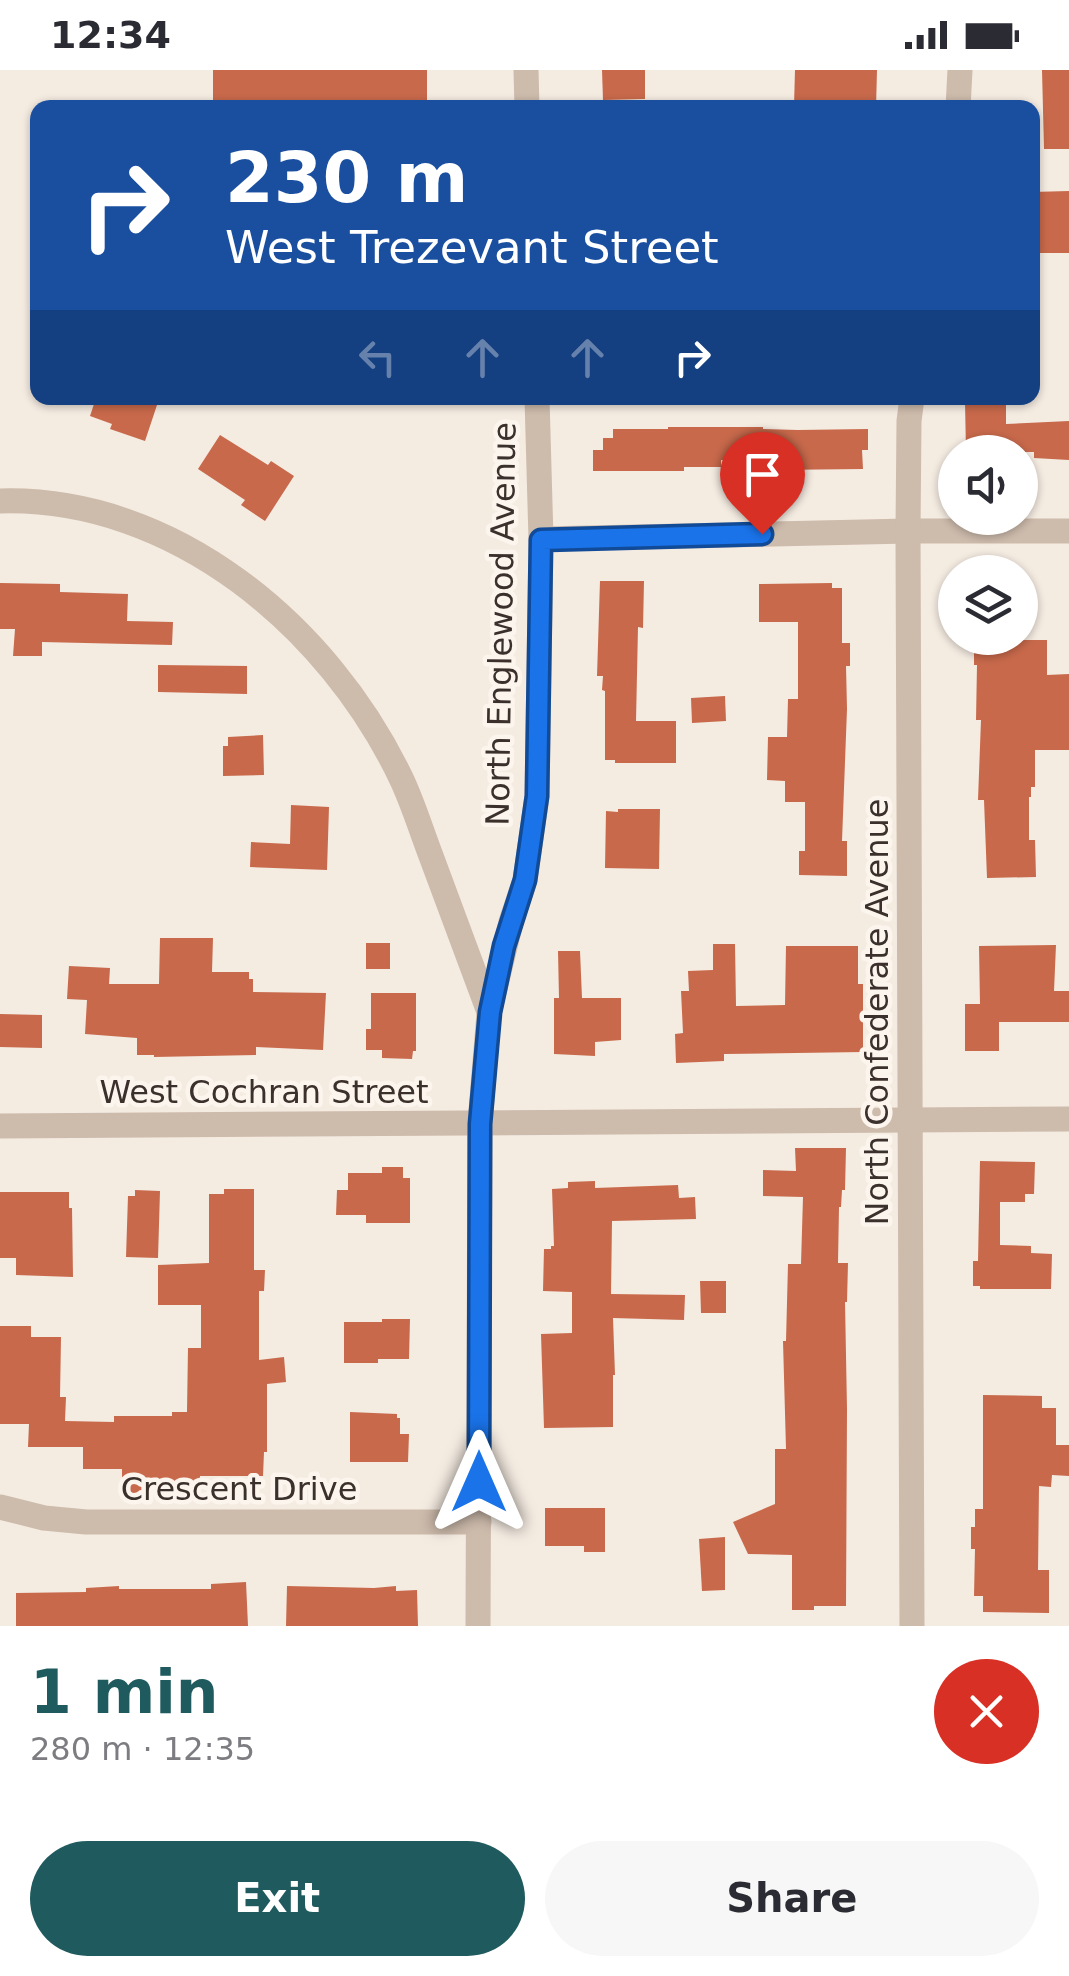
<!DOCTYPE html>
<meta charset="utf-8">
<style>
:root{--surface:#fff;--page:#f7f7f7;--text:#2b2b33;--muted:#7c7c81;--accent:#1f5a5e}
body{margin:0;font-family:"DejaVu Sans",sans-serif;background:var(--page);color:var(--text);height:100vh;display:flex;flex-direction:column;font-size:38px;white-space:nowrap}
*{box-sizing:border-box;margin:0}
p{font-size:32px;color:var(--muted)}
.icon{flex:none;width:55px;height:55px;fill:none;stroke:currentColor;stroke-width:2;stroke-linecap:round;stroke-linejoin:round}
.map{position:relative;height:1556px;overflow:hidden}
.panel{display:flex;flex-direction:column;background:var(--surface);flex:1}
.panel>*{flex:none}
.guide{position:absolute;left:30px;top:30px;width:1010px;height:305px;border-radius:20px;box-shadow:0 2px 8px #0004;background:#1a4fa0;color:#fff;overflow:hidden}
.buttons{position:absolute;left:938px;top:365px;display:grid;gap:20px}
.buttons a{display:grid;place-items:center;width:100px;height:100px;border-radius:50%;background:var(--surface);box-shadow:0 2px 8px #0004;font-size:50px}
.pin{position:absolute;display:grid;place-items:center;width:85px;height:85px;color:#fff;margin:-102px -42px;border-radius:50% 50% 50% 0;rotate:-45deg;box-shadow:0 0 10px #0007}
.pin .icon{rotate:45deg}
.me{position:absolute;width:110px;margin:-55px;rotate:0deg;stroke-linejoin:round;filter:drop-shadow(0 0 8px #0008)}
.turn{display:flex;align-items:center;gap:35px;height:210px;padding:0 30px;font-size:45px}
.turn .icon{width:130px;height:130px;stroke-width:2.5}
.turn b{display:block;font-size:70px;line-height:85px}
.lanes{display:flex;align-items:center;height:95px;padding:0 30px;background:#0003;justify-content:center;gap:50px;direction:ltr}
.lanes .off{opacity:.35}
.round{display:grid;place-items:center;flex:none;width:105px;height:105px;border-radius:52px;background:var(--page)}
.overview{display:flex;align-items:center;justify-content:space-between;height:170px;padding:0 30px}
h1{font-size:60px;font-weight:800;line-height:75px;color:var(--accent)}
.cta{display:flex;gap:20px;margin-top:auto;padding:20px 30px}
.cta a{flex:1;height:115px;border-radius:60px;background:var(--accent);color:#fff;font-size:40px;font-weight:800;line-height:115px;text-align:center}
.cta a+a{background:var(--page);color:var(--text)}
.status{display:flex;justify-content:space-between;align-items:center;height:70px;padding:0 50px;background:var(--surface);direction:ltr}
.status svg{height:28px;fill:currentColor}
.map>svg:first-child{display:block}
</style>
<div class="status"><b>12:34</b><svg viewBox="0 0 49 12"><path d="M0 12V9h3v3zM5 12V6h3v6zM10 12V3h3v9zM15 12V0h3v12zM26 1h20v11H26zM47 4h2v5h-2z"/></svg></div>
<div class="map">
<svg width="1069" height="1556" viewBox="0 0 1069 1556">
<rect width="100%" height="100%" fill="#f4ebe1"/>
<g fill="#c8694b">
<rect x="213" y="0" width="214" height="38"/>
<polygon points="602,0 645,0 645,29 603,30"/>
<polygon points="795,0 877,0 876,38 794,36"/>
<polygon points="1042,0 1069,0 1069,79 1044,79"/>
<polygon points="1069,121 1069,183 1032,183 1032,122"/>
<polygon points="96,328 153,328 152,332 157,335 145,371 110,359 112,354 90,346"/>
<polygon points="1006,331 1006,354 1069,351 1069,390 1034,388 1034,382 966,382 965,332"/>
<polygon points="668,357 763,357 763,359 798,360 868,359 868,380 862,380 863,399 774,400 774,390 721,390 721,397 684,397 684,401 593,401 593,380 603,380 603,368 613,368 613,359 668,359"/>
<polygon points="220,365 268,395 271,391 294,406 265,451 241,435 245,430 198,399"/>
<polygon points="600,511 644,511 643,558 638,557 636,651 676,651 676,693 615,693 615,690 605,690 605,621 602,620 603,606 597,606"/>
<polygon points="0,513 60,514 60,522 128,524 127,551 173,552 172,575 42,572 42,586 13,586 15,559 0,559"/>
<polygon points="832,513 832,518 842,518 842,573 850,573 850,596 846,596 847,639 842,771 847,771 847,806 799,805 799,781 805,781 805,732 785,732 785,711 767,710 768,667 787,667 788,629 798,629 798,552 759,552 759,514"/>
<polygon points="981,570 1047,570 1047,605 1069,604 1069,680 1035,680 1035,717 1031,717 1031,727 1029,727 1029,770 1035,770 1036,807 987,808 984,730 978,730 981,650 976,650 977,595 974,595 974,574 981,574"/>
<polygon points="158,595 247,596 247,624 158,622"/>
<polygon points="725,626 726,651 692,653 691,628"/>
<polygon points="263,665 264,705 223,706 223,676 228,676 228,667"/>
<polygon points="291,735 329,737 327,800 250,797 251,772 290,774"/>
<polygon points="618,739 660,739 659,799 605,798 606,741 618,742"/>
<polygon points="160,868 213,868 212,902 249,902 249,909 253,909 253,922 326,923 323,980 256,977 256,985 154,987 154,985 137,985 137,968 85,964 87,930 67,929 69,896 110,898 109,914 159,914"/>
<rect x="366" y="873" width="24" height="26"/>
<polygon points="713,874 735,874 736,936 785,935 786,876 858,876 858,914 863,914 863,982 724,984 724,991 676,993 675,964 683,963 681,921 689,921 688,901 713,900"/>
<polygon points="1056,875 1054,921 1069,921 1069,952 999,952 999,981 965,981 965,934 980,934 979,876"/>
<polygon points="558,881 580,881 582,928 621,928 621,970 595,972 595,986 554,984 554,928 559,928"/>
<polygon points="371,923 416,923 416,981 413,981 412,989 382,988 382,980 366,980 366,959 371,959"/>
<polygon points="0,944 42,945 42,978 0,977"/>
<polygon points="795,1078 846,1078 845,1120 842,1120 841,1137 839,1137 838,1193 848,1193 847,1232 845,1232 847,1339 846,1536 814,1536 814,1540 792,1540 792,1485 748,1484 733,1452 775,1434 775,1379 786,1379 783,1271 786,1271 788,1194 801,1194 803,1127 763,1126 763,1100 796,1101"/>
<polygon points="980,1091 1035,1092 1034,1124 1025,1124 1025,1132 1000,1132 1000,1175 1031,1176 1031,1183 1052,1184 1051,1219 980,1219 980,1216 973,1216 973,1191 978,1191"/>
<polygon points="382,1097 403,1097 403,1108 410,1108 410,1153 366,1153 366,1145 336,1145 337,1120 348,1120 348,1103 382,1103"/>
<polygon points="595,1111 595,1118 678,1115 679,1128 695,1127 696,1149 612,1151 611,1224 685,1225 684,1250 613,1248 615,1305 613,1305 613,1357 544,1358 541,1264 572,1263 572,1222 543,1221 544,1179 551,1179 551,1176 554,1176 552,1119 568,1118 568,1112"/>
<polygon points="224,1119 254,1119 254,1200 265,1200 264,1221 259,1221 259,1290 284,1287 286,1312 267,1314 267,1382 264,1382 263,1406 200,1406 200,1424 122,1424 122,1399 83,1399 83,1377 28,1377 29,1354 0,1354 0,1256 31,1256 31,1267 61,1267 60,1327 66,1327 65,1351 114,1352 114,1346 172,1346 172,1342 187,1342 188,1278 201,1278 201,1235 158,1235 158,1195 209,1193 209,1124 224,1124"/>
<polygon points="135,1120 160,1121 158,1188 126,1187 128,1126 135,1126"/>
<polygon points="0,1122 69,1122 69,1138 72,1138 73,1207 16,1205 16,1188 0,1188"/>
<polygon points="700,1211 726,1211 726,1243 701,1243"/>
<polygon points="382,1249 410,1249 409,1289 378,1289 378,1293 344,1293 344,1252 382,1252"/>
<polygon points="983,1325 1042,1326 1042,1338 1056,1338 1056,1375 1069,1375 1069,1406 1052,1405 1051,1417 1039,1416 1038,1500 1049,1500 1049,1543 983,1542 983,1526 974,1526 975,1479 971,1479 971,1457 975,1457 975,1439 983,1439"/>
<polygon points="350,1342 397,1344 397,1348 400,1348 400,1364 409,1364 408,1392 350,1392"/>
<polygon points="545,1438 605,1438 605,1482 584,1482 584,1476 545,1476"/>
<polygon points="725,1467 725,1520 702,1521 699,1469"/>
<polygon points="246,1512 248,1556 16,1556 16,1523 86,1522 86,1518 119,1516 119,1519 211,1519 211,1514"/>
<polygon points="287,1516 374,1518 396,1516 396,1521 417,1520 418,1556 286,1556"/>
</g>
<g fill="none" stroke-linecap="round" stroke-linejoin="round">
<g stroke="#cdbbac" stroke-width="25">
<polyline points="526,0 527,38"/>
<polyline points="958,38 960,0"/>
<path d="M0,431C174,426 329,557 401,708C413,733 421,760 431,786C450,838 470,890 489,942"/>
<polyline points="541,469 908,461 1069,461"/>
<polyline points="0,1056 1069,1049"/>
<polyline points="0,1437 44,1448 86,1452 479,1452"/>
<polyline points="478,1556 480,1053 489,943 511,852 525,810 537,726 541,469 537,328"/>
<polyline points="912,1556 908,461 909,351 912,328"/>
</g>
</g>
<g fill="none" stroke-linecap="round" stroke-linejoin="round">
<g stroke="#114b97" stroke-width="25">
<polyline id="route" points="479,1412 480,1054 490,942 504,876 525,810 537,726 541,470 762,464"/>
</g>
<use href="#route" stroke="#1a73e8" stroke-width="18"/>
</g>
<g text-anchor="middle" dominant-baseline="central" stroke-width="9" stroke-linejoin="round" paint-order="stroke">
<g font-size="32" fill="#3b302b" stroke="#fbf5ee">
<text transform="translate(501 554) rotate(-89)">North Englewood Avenue</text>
<text transform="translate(877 942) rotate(-90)">North Confederate Avenue</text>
<text x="264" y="1022">West Cochran Street</text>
<text x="239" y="1419">Crescent Drive</text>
</g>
</g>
</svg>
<div class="buttons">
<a><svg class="icon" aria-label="sound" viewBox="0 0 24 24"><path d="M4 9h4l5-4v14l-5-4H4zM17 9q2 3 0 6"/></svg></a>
<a><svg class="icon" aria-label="layers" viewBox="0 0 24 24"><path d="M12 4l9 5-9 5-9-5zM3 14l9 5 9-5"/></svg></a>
</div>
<div class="pin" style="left:762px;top:464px;background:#d93025"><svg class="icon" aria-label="arrive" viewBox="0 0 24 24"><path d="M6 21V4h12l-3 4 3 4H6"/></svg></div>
<svg class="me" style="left:479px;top:1412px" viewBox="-20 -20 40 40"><path d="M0-17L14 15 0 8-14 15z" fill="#1a73e8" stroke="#fff" stroke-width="4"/></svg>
<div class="guide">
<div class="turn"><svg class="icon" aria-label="right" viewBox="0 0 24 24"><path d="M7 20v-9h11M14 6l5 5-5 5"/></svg><div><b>230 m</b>West Trezevant Street</div></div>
<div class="lanes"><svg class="icon off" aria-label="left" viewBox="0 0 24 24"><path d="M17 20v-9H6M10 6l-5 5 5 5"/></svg><svg class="icon off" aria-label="ahead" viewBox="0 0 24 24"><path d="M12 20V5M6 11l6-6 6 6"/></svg><svg class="icon off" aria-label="ahead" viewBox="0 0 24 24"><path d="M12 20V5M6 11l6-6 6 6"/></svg><svg class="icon" aria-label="right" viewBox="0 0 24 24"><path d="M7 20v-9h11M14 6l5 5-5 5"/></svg></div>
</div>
</div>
<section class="panel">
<div class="overview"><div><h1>1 min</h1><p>280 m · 12:35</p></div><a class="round" style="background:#d93025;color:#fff"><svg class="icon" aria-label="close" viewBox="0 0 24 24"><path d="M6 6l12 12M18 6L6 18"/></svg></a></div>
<div class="cta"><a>Exit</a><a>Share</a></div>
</section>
